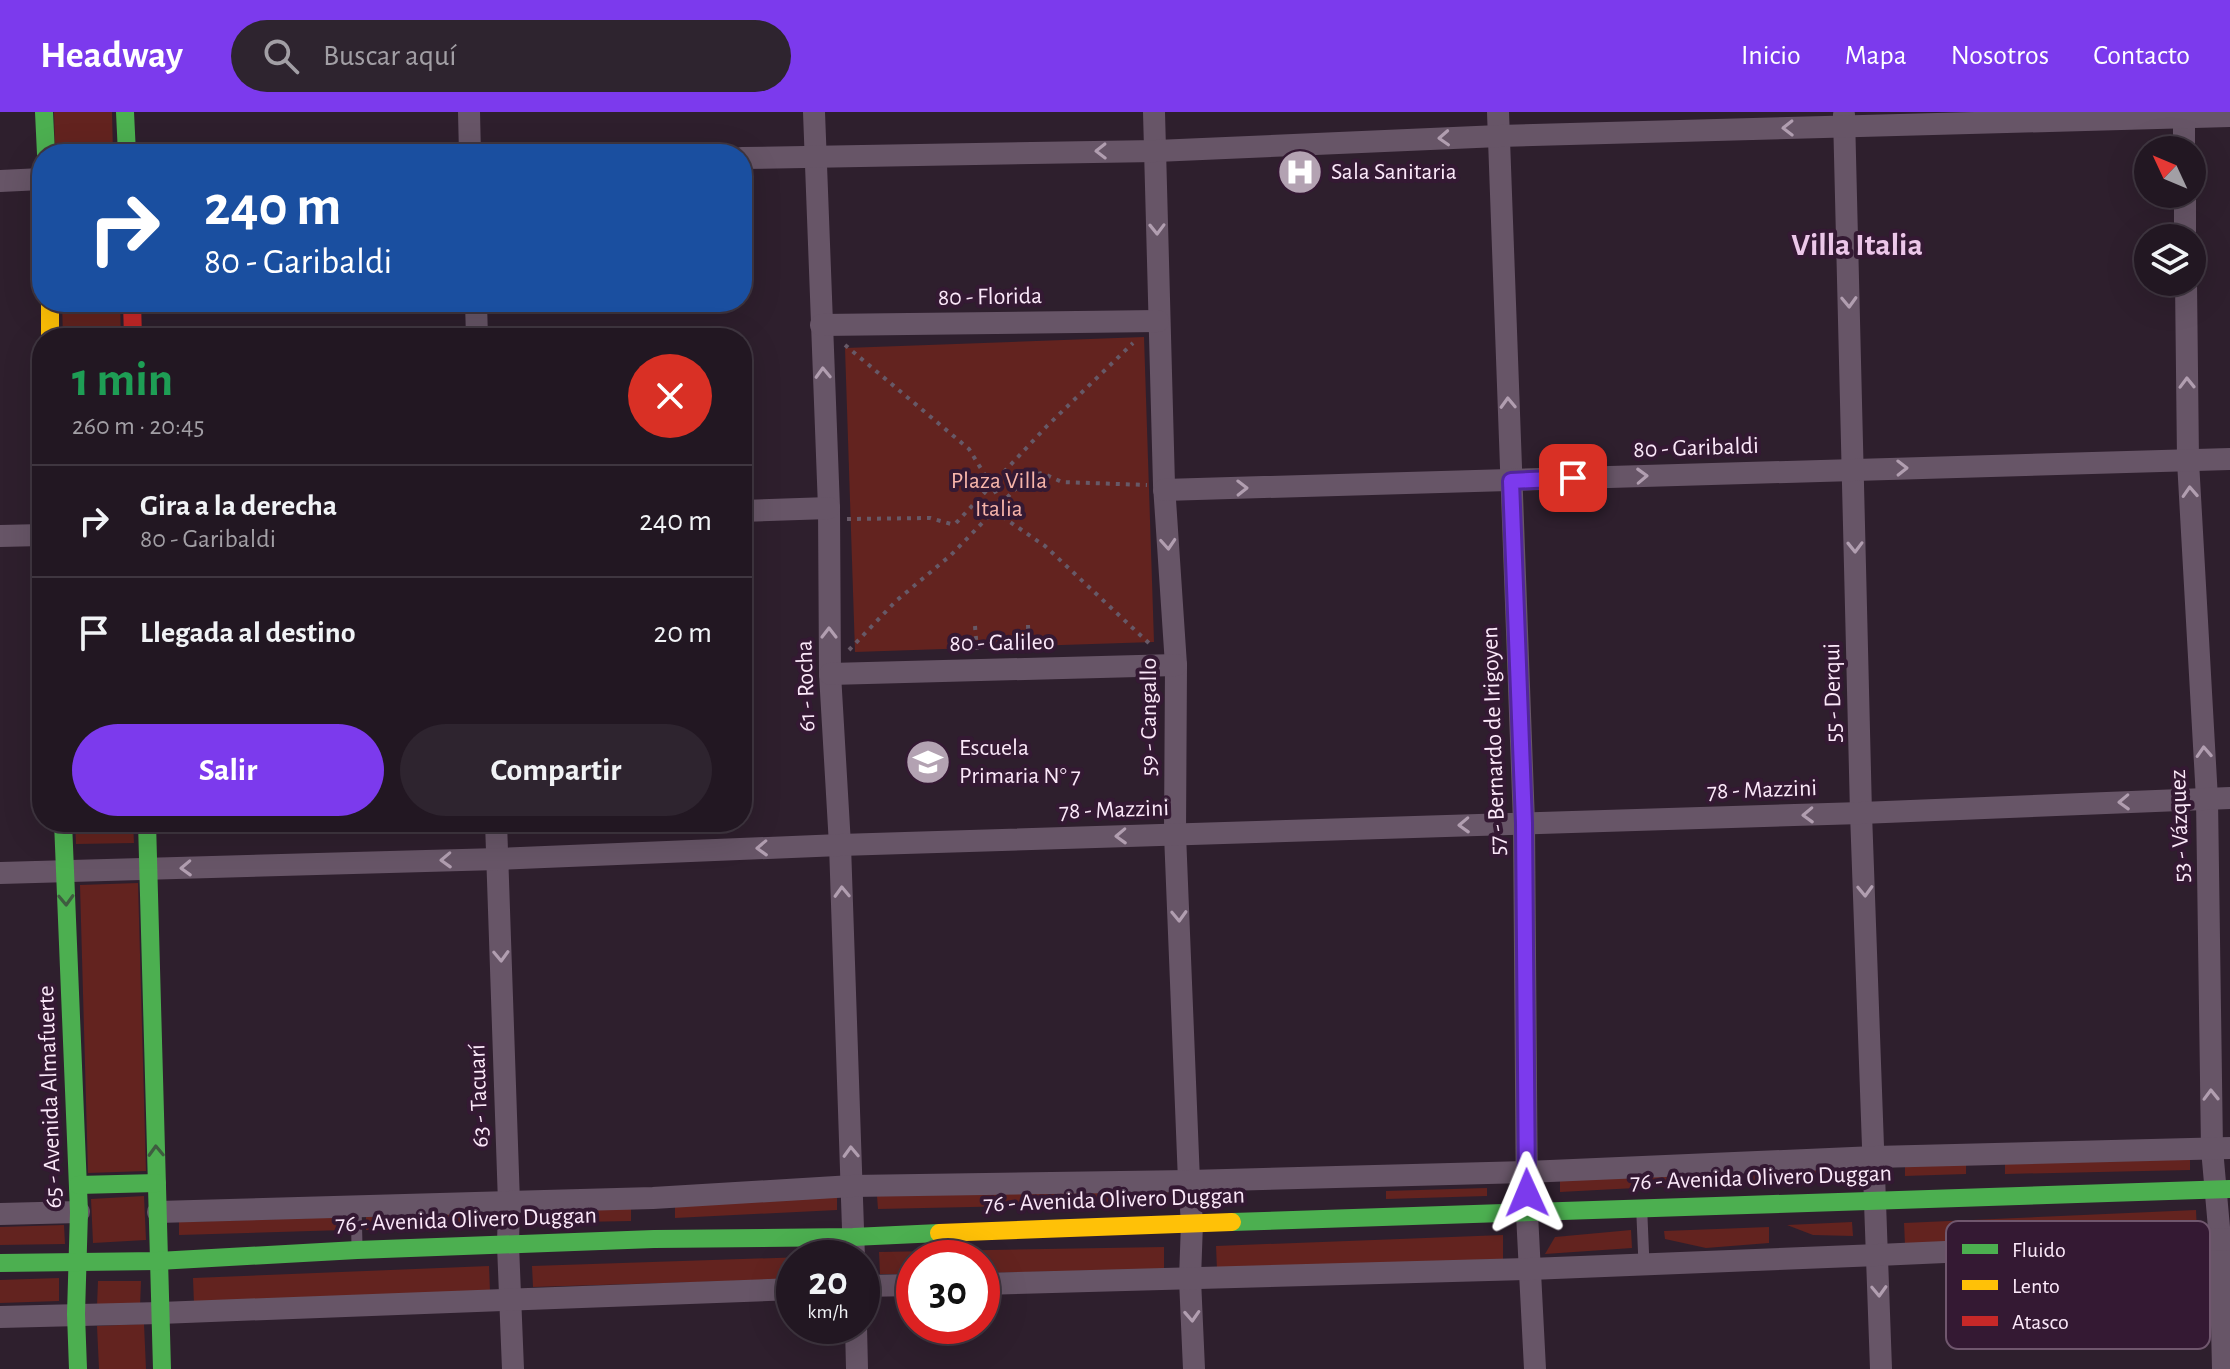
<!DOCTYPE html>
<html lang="es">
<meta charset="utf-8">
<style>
:root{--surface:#221722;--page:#2e242f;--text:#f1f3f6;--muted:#a29fa5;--line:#3f3640;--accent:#7c3aed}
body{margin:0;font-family:"Alegreya Sans",sans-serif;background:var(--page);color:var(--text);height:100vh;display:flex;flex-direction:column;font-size:30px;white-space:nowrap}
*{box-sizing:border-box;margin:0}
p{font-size:26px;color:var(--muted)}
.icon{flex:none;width:44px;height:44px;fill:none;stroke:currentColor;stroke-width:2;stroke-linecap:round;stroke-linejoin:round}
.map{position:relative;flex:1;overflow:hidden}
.side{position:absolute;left:32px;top:216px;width:720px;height:504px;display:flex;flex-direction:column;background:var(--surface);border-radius:32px;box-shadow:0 8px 32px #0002,0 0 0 2px var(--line)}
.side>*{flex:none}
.top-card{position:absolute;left:32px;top:32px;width:720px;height:168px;border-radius:32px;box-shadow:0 8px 32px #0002,0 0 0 2px var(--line);background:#1a4fa0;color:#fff;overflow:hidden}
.needle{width:52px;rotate:314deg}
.controls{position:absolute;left:2134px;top:24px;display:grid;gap:16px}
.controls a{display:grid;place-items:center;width:72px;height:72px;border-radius:50%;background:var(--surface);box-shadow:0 8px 32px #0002,0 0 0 2px var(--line);font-size:40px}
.speed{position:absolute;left:776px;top:1128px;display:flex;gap:16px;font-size:40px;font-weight:700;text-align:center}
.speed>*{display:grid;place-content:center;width:104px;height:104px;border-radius:50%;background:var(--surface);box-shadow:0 8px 32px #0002,0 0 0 2px var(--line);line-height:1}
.speed small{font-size:20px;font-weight:400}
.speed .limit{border:12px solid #d22;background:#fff;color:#111}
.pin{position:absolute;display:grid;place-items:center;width:68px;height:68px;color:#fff;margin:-34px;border-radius:16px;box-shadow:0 4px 12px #0006}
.me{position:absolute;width:88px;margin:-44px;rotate:359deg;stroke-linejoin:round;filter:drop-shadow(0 0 6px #0008)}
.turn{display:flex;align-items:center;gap:28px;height:168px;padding:0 40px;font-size:36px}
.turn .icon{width:104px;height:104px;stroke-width:2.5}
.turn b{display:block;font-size:56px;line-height:68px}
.round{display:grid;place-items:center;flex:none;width:84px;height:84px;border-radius:42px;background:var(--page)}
.overview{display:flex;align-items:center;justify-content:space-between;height:136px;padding:0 40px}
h1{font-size:48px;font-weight:600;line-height:60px;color:#1e9e55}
.button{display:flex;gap:16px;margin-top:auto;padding:16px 40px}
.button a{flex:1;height:92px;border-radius:48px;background:var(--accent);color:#fff;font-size:32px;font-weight:600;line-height:92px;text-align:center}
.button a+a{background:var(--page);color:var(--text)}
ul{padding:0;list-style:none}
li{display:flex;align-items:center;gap:24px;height:112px;padding:0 40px;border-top:2px solid var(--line)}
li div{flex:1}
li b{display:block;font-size:30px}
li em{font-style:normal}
header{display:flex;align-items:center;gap:48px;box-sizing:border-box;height:112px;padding:0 40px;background:var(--accent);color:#fff}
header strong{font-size:38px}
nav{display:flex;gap:44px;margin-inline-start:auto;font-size:28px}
.search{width:560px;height:72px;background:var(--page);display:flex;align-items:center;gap:20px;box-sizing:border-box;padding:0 28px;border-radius:44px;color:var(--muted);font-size:30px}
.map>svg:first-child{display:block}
</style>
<header>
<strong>Headway</strong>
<div class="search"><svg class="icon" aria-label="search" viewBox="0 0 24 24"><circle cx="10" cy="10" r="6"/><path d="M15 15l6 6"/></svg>Buscar aquí</div>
<nav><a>Inicio</a><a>Mapa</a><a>Nosotros</a><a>Contacto</a></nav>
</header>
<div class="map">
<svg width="2230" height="1257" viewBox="0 0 2230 1257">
<rect width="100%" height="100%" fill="#2e1f2d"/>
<g fill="#63231f">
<polygon points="54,0 112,0 113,41 55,42"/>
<polygon points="62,190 120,190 121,226 63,226"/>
<polygon points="1144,225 1154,530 855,540 845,236"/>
<polygon points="75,710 133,710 134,731 76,732"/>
<polygon points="138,771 146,1059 88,1061 80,773"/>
<polygon points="2190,1047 2190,1058 2005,1062 2005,1051"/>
<polygon points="1966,1050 1966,1062 1905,1064 1905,1053"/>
<polygon points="1841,1056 1842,1066 1753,1069 1752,1059"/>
<polygon points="1730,1058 1730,1071 1560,1080 1560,1067"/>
<polygon points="1487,1076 1487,1084 1386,1087 1386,1079"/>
<polygon points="1168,1079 1169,1091 878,1097 877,1084"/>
<polygon points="144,1084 146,1128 93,1131 91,1087"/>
<polygon points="837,1085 837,1098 675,1106 675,1092"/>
<polygon points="631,1096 631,1109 528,1111 528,1098"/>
<polygon points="2196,1098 2197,1120 1905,1133 1904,1111"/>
<polygon points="484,1100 484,1113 366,1118 366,1105"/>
<polygon points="344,1105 344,1118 179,1123 179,1110"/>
<polygon points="1852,1110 1853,1124 1813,1123 1787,1113"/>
<polygon points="64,1113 65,1132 0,1133 0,1115"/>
<polygon points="1769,1115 1769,1131 1706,1136 1665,1127 1664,1119"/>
<polygon points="1631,1118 1632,1136 1545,1142 1555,1125"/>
<polygon points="1503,1123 1503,1147 1217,1158 1216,1134"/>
<polygon points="1164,1135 1164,1157 982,1161 982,1146 914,1146 914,1162 880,1162 879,1140"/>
<polygon points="834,1144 834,1146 794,1146 794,1167 533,1175 532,1154"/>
<polygon points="489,1154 490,1180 194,1192 193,1166"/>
<polygon points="59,1166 59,1189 0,1191 0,1168"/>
<polygon points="98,1169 141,1169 140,1195 97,1194"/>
<polygon points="144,1212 146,1257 99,1257 97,1214"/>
</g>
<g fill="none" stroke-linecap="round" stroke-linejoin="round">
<g stroke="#675967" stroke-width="4" stroke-dasharray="4 6" stroke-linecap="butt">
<polyline points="845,233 969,337 1002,391"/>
<polyline points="994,399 1045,434 1152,534"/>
<polyline points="847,407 930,406 951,412 956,411 1047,314 1133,231"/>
<polyline points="1028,513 1029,538"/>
<polyline points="975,514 977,539"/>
<polyline points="849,538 896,489 951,443 1028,364 1042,361 1062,370 1147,373"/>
</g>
<g stroke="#675567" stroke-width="11">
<polyline points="356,1094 357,1133"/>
<polyline points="1642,1105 1644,1152"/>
</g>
<g stroke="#675567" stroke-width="22">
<polyline points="469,0 470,42"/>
<polyline points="814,0 829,396 830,562 840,733 854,1146"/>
<polyline points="1154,0 1164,373 1176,553 1175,722 1189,1069 1192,1111 1190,1167 1194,1257"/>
<polyline points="1498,0 1524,711 1527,1102 1535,1257"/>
<polyline points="2184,0 2184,38"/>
<polyline points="1844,3 1861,701 1881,1257"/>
<polyline points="742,46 1156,39 1499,24 2230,4"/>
<polyline points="0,69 42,67"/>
<polyline points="2185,82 2185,126"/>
<polyline points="2186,170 2188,349 2207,687 2212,1037 2220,1127 2223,1257"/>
<polyline points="476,190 477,226"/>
<polyline points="821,213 1158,209"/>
<polyline points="1164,378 2230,347"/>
<polyline points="742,399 829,396"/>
<polyline points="0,424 42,423"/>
<polyline points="830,562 1176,553"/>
<polyline points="496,710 509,1091 508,1133 513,1257"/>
<polyline points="0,761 498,747 840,733 1861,701 2230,686"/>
<polyline points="158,1100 653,1086 852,1074 1189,1069 1527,1060 1875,1045 2230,1036"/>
<polyline points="0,1102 79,1100"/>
<polyline points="982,1172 1530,1157 1878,1143 2230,1127"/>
<polyline points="862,1174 914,1173"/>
<polyline points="0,1205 160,1201 794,1177"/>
<polyline points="856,1214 857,1257"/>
</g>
<g stroke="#4caf50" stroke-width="18">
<polyline points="44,0 46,42"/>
<polyline points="125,0 127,42"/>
<polyline points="63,710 79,1100 76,1202 78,1257"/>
<polyline points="147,710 162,1257"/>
<polyline points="78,1073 157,1071"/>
<path d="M1232,1110C1565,1101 1897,1086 2230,1077"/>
<polyline points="0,1151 158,1149 357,1138 654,1127 853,1125 939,1121"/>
</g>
<g stroke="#ffc107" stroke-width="18">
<polyline points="50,190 50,226"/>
<polyline points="939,1121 1232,1110"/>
</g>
<polyline stroke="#c62828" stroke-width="18" points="132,190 133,226"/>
</g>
<defs><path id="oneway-chevron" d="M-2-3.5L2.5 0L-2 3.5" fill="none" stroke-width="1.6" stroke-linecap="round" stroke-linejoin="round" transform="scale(2)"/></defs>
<g stroke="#b19eb0">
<use href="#oneway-chevron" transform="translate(1788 16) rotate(179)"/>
<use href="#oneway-chevron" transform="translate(1444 26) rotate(177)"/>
<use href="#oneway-chevron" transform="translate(1101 39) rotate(179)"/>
<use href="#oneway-chevron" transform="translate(1157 117) rotate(89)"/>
<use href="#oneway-chevron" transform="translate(1849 190) rotate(88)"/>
<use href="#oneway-chevron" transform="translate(823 261) rotate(-92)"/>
<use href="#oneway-chevron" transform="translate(2187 271) rotate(-91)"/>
<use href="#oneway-chevron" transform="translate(1508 291) rotate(-92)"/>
<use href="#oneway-chevron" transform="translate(1902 356) rotate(-1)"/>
<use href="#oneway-chevron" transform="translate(1642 364) rotate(-2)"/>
<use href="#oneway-chevron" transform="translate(1242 376) rotate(-1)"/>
<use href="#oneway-chevron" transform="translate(2190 380) rotate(-93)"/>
<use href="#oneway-chevron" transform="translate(1168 432) rotate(86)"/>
<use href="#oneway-chevron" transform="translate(1855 435) rotate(89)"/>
<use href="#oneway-chevron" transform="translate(829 521) rotate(-90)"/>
<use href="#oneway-chevron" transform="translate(2204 640) rotate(-93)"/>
<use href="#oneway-chevron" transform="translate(2124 690) rotate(178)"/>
<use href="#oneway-chevron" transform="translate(1808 703) rotate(178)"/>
<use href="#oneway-chevron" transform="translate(1464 713) rotate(178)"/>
<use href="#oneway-chevron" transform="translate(1121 724) rotate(178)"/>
<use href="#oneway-chevron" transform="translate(762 736) rotate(178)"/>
<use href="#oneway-chevron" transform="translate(446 748) rotate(178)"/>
<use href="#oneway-chevron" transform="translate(186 756) rotate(178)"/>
<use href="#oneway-chevron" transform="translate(1865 779) rotate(88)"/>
<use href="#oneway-chevron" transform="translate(842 780) rotate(-92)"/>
<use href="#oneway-chevron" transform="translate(1179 804) rotate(88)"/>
<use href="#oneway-chevron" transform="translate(501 844) rotate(88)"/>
<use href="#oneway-chevron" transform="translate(2211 983) rotate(-91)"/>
<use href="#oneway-chevron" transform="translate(851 1040) rotate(-92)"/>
<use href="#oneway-chevron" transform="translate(1879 1179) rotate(88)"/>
<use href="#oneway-chevron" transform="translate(1192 1204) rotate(87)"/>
</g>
<g stroke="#3f5c40">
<use href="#oneway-chevron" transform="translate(66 788) rotate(88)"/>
<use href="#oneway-chevron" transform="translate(156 1039) rotate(-92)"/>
</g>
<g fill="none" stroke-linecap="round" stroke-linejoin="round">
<g stroke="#51269a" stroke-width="20">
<polyline id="route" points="1527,1081 1524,711 1511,369 1573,366"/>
</g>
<use href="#route" stroke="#7c3aed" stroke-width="14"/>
</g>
<defs>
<g id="hospital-disc" transform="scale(2.3)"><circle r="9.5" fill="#b3a2b2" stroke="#341933"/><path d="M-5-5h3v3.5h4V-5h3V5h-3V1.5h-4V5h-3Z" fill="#fff"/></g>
<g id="school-disc" transform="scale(2.3)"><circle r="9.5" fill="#b3a2b2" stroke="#341933"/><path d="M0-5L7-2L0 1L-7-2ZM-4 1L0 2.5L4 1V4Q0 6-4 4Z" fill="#fff"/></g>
</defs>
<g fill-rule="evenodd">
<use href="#hospital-disc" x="1300" y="60"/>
<use href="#school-disc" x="928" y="650"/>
</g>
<g text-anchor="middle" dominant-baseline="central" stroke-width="8" stroke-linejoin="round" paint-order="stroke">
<g font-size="24" fill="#fbe8f9" stroke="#341933" text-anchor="start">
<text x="1331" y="60">Sala Sanitaria</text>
<text x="959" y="636">Escuela<tspan x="959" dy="28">Primaria N° 7</tspan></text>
</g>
<g font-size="24" fill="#fbe8f9" stroke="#341933">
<text transform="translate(990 185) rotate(-1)">80 - Florida</text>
<text transform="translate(1696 336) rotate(-2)">80 - Garibaldi</text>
<text transform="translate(1002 531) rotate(-1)">80 - Galileo</text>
<text transform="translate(806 574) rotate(-92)">61 - Rocha</text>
<text transform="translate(1833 581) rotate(-91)">55 - Derqui</text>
<text transform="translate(1149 605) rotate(-90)">59 - Cangallo</text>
<text transform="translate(1494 629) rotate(-92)">57 - Bernardo de Irigoyen</text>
<text transform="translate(1762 678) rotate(-2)">78 - Mazzini</text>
<text transform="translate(1114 698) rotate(-2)">78 - Mazzini</text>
<text transform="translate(2180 714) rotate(-92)">53 - Vázquez</text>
<text transform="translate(479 984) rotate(-92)">63 - Tacuarí</text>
<text transform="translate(50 985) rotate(-92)">65 - Avenida Almafuerte</text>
<text transform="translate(1761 1066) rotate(-2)">76 - Avenida Olivero Duggan</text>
<text transform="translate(1114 1088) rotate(-2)">76 - Avenida Olivero Duggan</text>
<text transform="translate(466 1108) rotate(-2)">76 - Avenida Olivero Duggan</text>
</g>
<g font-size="24" fill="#f7b5aa" stroke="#341933">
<text x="999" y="369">Plaza Villa<tspan x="999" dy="28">Italia</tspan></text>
</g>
<g font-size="32" font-weight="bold" fill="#ecc7e9" stroke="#341933">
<text x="1857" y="133">Villa Italia</text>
</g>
</g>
<rect x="1946" y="1109" width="264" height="128" rx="12" fill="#341933" stroke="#70576e" stroke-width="2"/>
<rect x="1962" y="1132" width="36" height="10" fill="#4caf50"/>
<rect x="1962" y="1168" width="36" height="10" fill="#ffc107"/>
<rect x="1962" y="1204" width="36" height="10" fill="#c62828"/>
<g font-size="22" fill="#fbe8f9">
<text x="2012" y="1145">Fluido</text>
<text x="2012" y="1181">Lento</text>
<text x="2012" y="1217">Atasco</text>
</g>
</svg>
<div class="controls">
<a><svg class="needle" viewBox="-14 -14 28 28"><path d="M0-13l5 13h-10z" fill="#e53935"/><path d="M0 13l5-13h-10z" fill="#a29fa5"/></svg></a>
<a><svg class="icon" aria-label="layers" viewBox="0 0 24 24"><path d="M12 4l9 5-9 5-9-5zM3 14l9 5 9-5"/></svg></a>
</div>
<div class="speed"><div>20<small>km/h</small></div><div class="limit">30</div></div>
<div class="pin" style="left:1573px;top:366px;background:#d93025"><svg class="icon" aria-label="arrive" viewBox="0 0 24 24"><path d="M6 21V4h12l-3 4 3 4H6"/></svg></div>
<svg class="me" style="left:1527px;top:1081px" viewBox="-20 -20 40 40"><path d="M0-17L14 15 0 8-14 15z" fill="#7c3aed" stroke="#fff" stroke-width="4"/></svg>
<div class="top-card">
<div class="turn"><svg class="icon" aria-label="right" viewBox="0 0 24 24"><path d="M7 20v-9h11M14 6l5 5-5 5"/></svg><div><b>240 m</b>80 - Garibaldi</div></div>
</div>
<section class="side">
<div class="overview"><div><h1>1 min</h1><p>260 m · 20:45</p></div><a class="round" style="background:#d93025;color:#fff"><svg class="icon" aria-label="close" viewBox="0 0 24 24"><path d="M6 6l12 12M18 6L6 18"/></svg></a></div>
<ul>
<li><svg class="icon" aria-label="right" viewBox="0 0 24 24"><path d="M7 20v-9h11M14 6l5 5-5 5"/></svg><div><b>Gira a la derecha</b><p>80 - Garibaldi</p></div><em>240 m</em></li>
<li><svg class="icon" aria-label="arrive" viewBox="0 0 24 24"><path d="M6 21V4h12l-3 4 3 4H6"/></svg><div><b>Llegada al destino</b></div><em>20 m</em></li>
</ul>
<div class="button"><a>Salir</a><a>Compartir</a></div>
</section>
</div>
